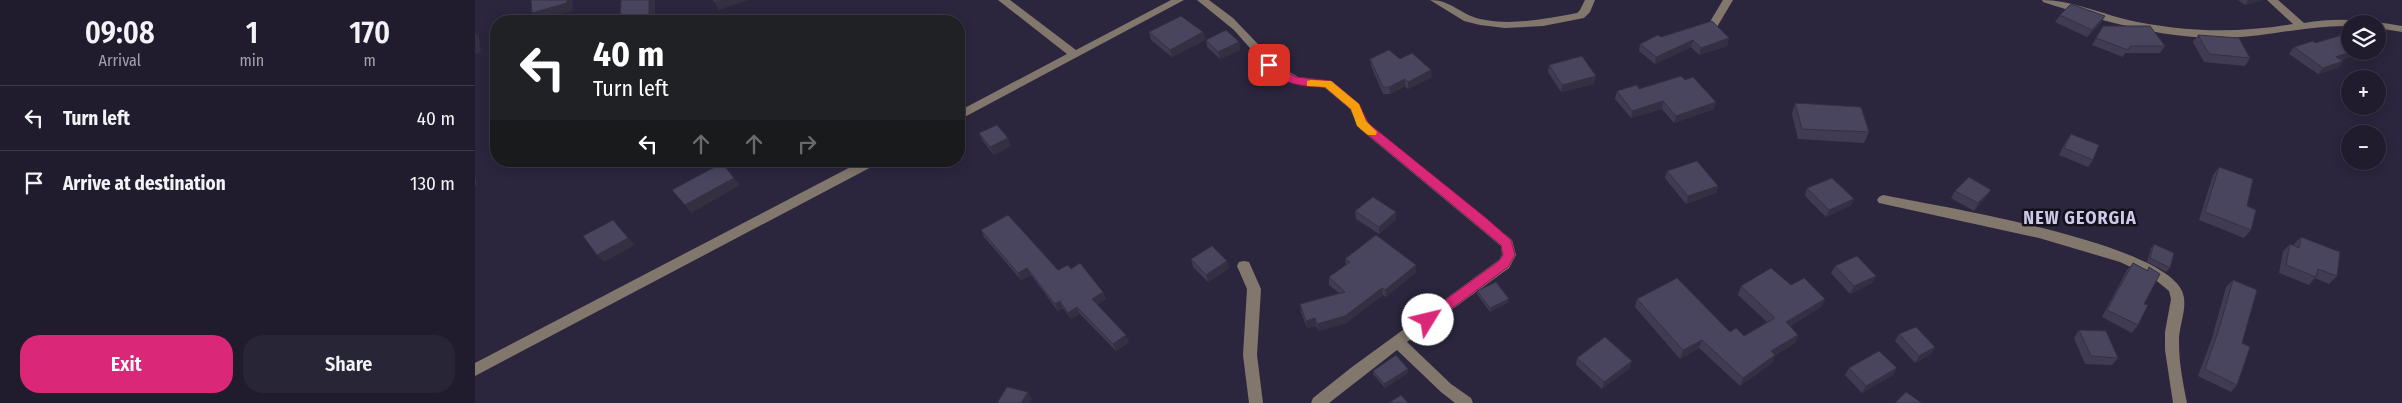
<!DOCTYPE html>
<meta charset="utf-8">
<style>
:root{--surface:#201c2e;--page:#282536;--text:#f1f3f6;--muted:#a2a1aa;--line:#3d3a4a;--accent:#db2777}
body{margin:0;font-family:"Fira Sans Condensed",sans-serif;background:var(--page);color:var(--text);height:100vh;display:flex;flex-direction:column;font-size:19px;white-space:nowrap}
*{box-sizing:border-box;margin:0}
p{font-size:16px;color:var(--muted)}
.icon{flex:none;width:28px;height:28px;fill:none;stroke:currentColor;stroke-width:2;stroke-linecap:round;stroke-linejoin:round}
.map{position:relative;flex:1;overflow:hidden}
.details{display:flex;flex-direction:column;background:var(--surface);width:475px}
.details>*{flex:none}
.top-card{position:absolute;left:15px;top:15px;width:475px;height:152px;border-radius:20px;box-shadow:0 2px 12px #0003,0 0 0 1px var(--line);background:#202124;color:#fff;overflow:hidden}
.buttons{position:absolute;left:1866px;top:15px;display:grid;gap:10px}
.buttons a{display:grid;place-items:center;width:45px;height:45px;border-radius:50%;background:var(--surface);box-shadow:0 2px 12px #0003,0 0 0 1px var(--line);font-size:25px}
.pin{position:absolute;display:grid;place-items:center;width:42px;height:42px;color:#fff;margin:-21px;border-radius:10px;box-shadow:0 2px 8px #0006}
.me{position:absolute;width:55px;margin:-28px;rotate:54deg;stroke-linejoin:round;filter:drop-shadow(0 0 4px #0008)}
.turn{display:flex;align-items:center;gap:18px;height:105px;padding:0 20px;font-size:22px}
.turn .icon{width:65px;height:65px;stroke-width:2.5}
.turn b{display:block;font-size:35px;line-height:42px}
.lanes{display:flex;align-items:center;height:48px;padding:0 20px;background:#0003;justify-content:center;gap:25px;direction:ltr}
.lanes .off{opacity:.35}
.eta{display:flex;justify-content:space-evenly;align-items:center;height:85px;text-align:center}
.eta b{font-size:30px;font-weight:600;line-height:35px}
.primary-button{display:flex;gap:10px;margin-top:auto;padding:10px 20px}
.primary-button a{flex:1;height:58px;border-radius:20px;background:var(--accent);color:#fff;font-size:20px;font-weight:600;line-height:58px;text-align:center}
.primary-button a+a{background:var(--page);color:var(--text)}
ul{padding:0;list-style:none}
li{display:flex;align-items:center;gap:15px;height:65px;padding:0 20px;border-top:1px solid var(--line)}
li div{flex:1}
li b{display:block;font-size:19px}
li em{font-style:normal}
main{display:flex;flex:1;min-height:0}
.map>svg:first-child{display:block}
</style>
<main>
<section class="details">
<div class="eta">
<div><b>09:08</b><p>Arrival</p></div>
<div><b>1</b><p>min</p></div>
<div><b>170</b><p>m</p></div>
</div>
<ul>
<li><svg class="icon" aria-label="left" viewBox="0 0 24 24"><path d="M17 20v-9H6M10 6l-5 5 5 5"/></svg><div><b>Turn left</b></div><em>40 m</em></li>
<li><svg class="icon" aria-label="arrive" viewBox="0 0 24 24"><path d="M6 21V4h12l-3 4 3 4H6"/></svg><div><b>Arrive at destination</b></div><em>130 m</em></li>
</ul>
<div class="primary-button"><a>Exit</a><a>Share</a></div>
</section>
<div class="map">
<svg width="1927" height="403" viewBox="0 0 1927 403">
<rect width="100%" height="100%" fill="#2b263e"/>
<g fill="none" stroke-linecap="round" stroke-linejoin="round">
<g fill="#82776d" fill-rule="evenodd">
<polygon points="523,0 535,0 601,50 696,0 709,0 484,120 484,111 592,54"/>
<polygon points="722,0 734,0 758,18 804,66 823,77 857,81 884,104 894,124 1037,240 1041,255 1034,268 932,342 976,384 996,398 998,403 980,403 966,392 922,350 854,403 836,403 838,398 877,367 1024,260 1027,255 1026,246 885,129 875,109 850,88 820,83 805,77 788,63 759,30"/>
<path d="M955,0C976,0 985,14 1005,19C1037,26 1070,19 1102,13L1105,10L1110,0H1120L1115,12L1109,18L1068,26L1030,28L1005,25L989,21Z"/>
<polygon points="1248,0 1258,0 1242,27 1234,27 1233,25"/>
<path d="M1567,0C1595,0 1622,12 1649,19C1705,32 1761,34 1818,24L1792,0H1803L1829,23C1863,17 1894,20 1927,26V32L1902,28V24H1875V26C1834,25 1795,36 1754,38C1691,40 1628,21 1568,2Z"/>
<polygon points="387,161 404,161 402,164 0,376 0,363"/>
<path d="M1408,195C1463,206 1685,242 1707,291C1714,307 1703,326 1704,343C1704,363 1708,383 1712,403H1698L1690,350V332L1696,299L1694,291L1677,277L1645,262L1564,238L1404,203L1402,200L1404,197Z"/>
<polygon points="769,261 774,262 786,289 782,355 788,403 774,403 768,355 772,289 762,266 764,262"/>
</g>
</g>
<g fill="#403b52">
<polygon points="1763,0 1788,0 1770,5"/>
<polygon points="1585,15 1626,23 1612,37 1580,22"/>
<polygon points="1628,26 1690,46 1685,53 1650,53 1648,57 1617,45"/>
<polygon points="674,32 728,32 730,40 697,57 676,40"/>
<polygon points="1723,35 1775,58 1770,66 1729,62 1718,42"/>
<polygon points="1186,37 1254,38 1252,46 1224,55 1216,47 1180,64 1164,51 1165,44"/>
<polygon points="731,40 764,42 765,50 745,59 732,47"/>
<polygon points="1840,43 1882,54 1866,60 1868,61 1863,68 1843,74 1814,54 1819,47"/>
<polygon points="895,59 957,77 933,89 930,86 915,94 908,94 896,66"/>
<polygon points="1074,65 1119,84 1086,92 1073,72"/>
<polygon points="1210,80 1241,102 1239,109 1199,123 1187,109 1156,118 1140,99 1142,91 1164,89"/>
<polygon points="1320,103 1394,132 1389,143 1323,139 1317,114"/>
<polygon points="504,133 536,146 519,155 508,141"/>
<polygon points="1596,134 1618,160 1613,167 1584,155 1591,141"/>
<polygon points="1744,167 1772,206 1776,230 1769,238 1724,220 1738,175"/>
<polygon points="1192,171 1243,186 1241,193 1211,204 1190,178"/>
<polygon points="1332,188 1379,199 1375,206 1351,217 1330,196"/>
<polygon points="1516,190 1511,197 1499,211 1476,198 1480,191"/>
<polygon points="880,211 921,219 904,234 881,219"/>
<polygon points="506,230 583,270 596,269 628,292 631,299 622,304 654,342 641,351 605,314 596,319 588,308 583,311 556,275 546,280 509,237"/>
<polygon points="1826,237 1862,276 1854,284 1840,278 1834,285 1804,273 1808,251 1815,244 1818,245"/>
<polygon points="1679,244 1695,268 1691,272 1672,262 1676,248"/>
<polygon points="716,259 752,261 754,268 733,282 718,267"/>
<polygon points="870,259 941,265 941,272 911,297 908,295 871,323 843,331 841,326 832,328 826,312 825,304 864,293 854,285 854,277 871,265"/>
<polygon points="1658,263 1672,270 1674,267 1669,304 1663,325 1657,333 1627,317 1652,270"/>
<polygon points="1360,266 1397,283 1375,294 1356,273"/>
<polygon points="1758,280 1767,343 1762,385 1756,392 1723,376 1737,338 1751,287"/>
<polygon points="1316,285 1350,299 1346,307 1315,326 1323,335 1320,343 1300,355 1297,363 1265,386 1224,348 1205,359 1160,307 1162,299 1255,332 1269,336 1292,322 1263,295 1266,286"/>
<polygon points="1002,291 1034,302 1015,312 1002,294"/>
<polygon points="1604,330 1643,358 1637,365 1610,364 1599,338"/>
<polygon points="1424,334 1460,347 1456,354 1440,363 1420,341"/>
<polygon points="1102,358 1155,368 1127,389 1101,365"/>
<polygon points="1374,368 1418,375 1387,393 1370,375"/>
<polygon points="933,369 933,373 910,388 898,374 898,371"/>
</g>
<g fill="#343042">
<polygon points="92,0 97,0 98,11 63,21 57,13"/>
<polygon points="174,0 180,0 180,21 149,21"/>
<polygon points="246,0 273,0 244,10 239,2"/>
<polygon points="1773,0 1788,0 1770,5"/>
<polygon points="1630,16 1626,23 1612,37 1617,30"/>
<polygon points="0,32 4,37 6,52 0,54"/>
<polygon points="728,32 730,40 697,57 695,50"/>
<polygon points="1254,38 1252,46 1224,55 1226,48"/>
<polygon points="1218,40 1216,47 1180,64 1181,57"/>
<polygon points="764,42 765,50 745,59 743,52"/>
<polygon points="1878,51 1885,51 1882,54 1856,63 1861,57"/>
<polygon points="1868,61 1863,68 1843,74 1848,68"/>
<polygon points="956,70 957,77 933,89 933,82"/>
<polygon points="1121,76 1119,84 1086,92 1087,85"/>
<polygon points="930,79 930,86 915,94 914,87"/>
<polygon points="1188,101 1187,109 1156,118 1157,111"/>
<polygon points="1241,102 1239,109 1199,123 1201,116"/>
<polygon points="533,138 536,146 519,155 515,147"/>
<polygon points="0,172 2,185 0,186"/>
<polygon points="259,178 265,185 241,199 216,213 210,205"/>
<polygon points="1243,186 1241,193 1211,204 1213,196"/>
<polygon points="1516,190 1511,197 1499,211 1503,203"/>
<polygon points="1379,199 1375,206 1351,217 1354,210"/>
<polygon points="921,212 921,219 904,234 904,227"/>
<polygon points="138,220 160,245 129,262 122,255"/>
<polygon points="752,261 754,268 733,282 731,275"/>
<polygon points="941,265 941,272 911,297 910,290"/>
<polygon points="552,268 556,275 546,280 543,273"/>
<polygon points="1401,276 1397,283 1375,294 1379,286"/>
<polygon points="907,288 908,295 871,323 843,331 842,324"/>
<polygon points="628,292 631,299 620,306 617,299"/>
<polygon points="1034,299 1034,302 1015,312 1015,308"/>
<polygon points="1350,299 1346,307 1307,330 1311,322"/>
<polygon points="585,301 588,308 583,311 580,304"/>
<polygon points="602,307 605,314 596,319 593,313"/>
<polygon points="840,318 841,326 832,328 831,321"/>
<polygon points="651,335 654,342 641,351 638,344"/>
<polygon points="1323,335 1320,343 1292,359 1296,351"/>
<polygon points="1227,340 1224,348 1205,359 1208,350"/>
<polygon points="1460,347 1456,354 1440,363 1444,356"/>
<polygon points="1300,355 1297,363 1265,386 1268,378"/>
<polygon points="1157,361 1155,368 1127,389 1129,382"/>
<polygon points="1422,368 1418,375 1387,393 1391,386"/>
<polygon points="933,369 933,373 910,388 909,384"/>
<polygon points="553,392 557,399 554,403 546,403"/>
</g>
<g fill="#4a455f" stroke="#343042">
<polygon points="56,0 92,0 92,3 57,13"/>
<polygon points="146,0 174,0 174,15 149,21 145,21"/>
<polygon points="238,0 246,0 239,2"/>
<polygon points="1596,4 1630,16 1617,30 1585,15"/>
<polygon points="706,16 728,32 695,50 674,32"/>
<polygon points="1237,21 1254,38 1226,48 1218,40 1181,57 1165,44 1183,35 1186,37"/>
<polygon points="1628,26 1675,26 1690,46 1655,46 1653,50 1621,38"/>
<polygon points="751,30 764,42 743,52 731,40"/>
<polygon points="1723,35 1764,38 1775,58 1734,54"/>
<polygon points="1867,35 1875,40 1875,51 1878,51 1861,57 1868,61 1848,68 1819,47 1838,41 1840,43"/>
<polygon points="914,50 925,59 937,53 956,70 933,82 930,79 914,87 908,87 895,59"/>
<polygon points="1107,56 1121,76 1087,85 1074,65"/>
<polygon points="1206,76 1210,80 1218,77 1241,102 1201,116 1188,101 1157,111 1142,91 1162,85 1164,89"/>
<polygon points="1320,103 1386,107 1394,132 1327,129"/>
<polygon points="522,125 533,138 515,147 504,133"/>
<polygon points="1596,134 1624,145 1618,160 1589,148"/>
<polygon points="1222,161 1243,186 1213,196 1192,171"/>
<polygon points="247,163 259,178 210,205 197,190"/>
<polygon points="1744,167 1778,179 1772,206 1781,210 1776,230 1730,212"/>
<polygon points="1494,177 1516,190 1503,203 1480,191"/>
<polygon points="1357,178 1379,199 1354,210 1332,188"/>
<polygon points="898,197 921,212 904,227 880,211"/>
<polygon points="533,215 583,270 593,265 596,269 605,263 628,292 617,299 651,335 638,344 602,307 593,313 585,301 580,304 552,268 543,273 506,230"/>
<polygon points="138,220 153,238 122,255 108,236"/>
<polygon points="901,235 941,265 910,290 907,288 870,316 842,324 840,318 831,321 825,304 870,292 854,277 875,262 870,259"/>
<polygon points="1826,237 1865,252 1862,276 1843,269 1841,277 1811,265 1815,244 1824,248"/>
<polygon points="1679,244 1699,253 1695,268 1675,258"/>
<polygon points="737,246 752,261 731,275 716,259"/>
<polygon points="1382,256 1401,276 1379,286 1360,266"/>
<polygon points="1658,263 1673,271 1674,267 1685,274 1669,304 1673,305 1663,325 1632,310"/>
<polygon points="1296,268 1316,285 1329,278 1350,299 1311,322 1323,335 1296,351 1300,355 1268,378 1227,340 1208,350 1162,299 1202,278 1255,332 1261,328 1269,336 1300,318 1266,286"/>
<polygon points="1758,280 1782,290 1767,343 1775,347 1762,385 1730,369 1743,332"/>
<polygon points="1021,282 1034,299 1015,308 1002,291"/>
<polygon points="1441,327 1460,347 1444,356 1424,334"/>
<polygon points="1604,330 1631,331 1643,358 1616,356"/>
<polygon points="1130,337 1157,361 1129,382 1102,358"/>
<polygon points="1404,351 1422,368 1391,386 1374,368"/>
<polygon points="921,355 933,369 909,384 898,371"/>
<polygon points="532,387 553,392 546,403 522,403"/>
<polygon points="1431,392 1447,403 1420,403"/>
<polygon points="926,395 933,403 914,403"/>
</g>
<path fill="#db2777" stroke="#8e194d" d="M794,62L821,77L856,81L884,104L893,123L1011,218L1036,240L1040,255L1033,267L957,323H948L947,320L948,316L1024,261L1028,255L1026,245L885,128L876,109L850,87C828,87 804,84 789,65Z"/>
<polygon fill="#f59e0b" points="836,80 856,81 884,104 891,121 902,132 901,135 893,135 882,126 876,109 850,87 832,86 832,81"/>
<g text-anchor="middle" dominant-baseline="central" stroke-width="5" stroke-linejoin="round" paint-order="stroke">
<g font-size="18" font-weight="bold" letter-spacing="1" fill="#cec8e8" stroke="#13111c">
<text x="1605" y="218">NEW GEORGIA</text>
</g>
</g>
</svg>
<div class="buttons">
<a><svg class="icon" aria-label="layers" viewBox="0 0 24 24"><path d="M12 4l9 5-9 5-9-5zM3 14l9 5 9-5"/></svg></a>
<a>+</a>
<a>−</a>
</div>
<div class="pin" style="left:794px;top:65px;background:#d93025"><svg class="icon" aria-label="arrive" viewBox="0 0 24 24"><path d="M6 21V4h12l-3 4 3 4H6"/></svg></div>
<svg class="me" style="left:953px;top:320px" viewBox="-20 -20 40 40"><circle r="19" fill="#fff"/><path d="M0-13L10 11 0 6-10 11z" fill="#db2777"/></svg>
<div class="top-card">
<div class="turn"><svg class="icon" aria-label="left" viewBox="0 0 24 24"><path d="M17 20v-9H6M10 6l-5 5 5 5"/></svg><div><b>40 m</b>Turn left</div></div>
<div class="lanes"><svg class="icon" aria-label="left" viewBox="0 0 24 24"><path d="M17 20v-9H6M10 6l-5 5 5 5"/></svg><svg class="icon off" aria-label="ahead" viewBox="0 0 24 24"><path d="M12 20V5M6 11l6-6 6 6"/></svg><svg class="icon off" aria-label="ahead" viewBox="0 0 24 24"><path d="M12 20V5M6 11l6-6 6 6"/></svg><svg class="icon off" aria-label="right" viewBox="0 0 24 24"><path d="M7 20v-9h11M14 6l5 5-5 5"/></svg></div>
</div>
</div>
</main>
